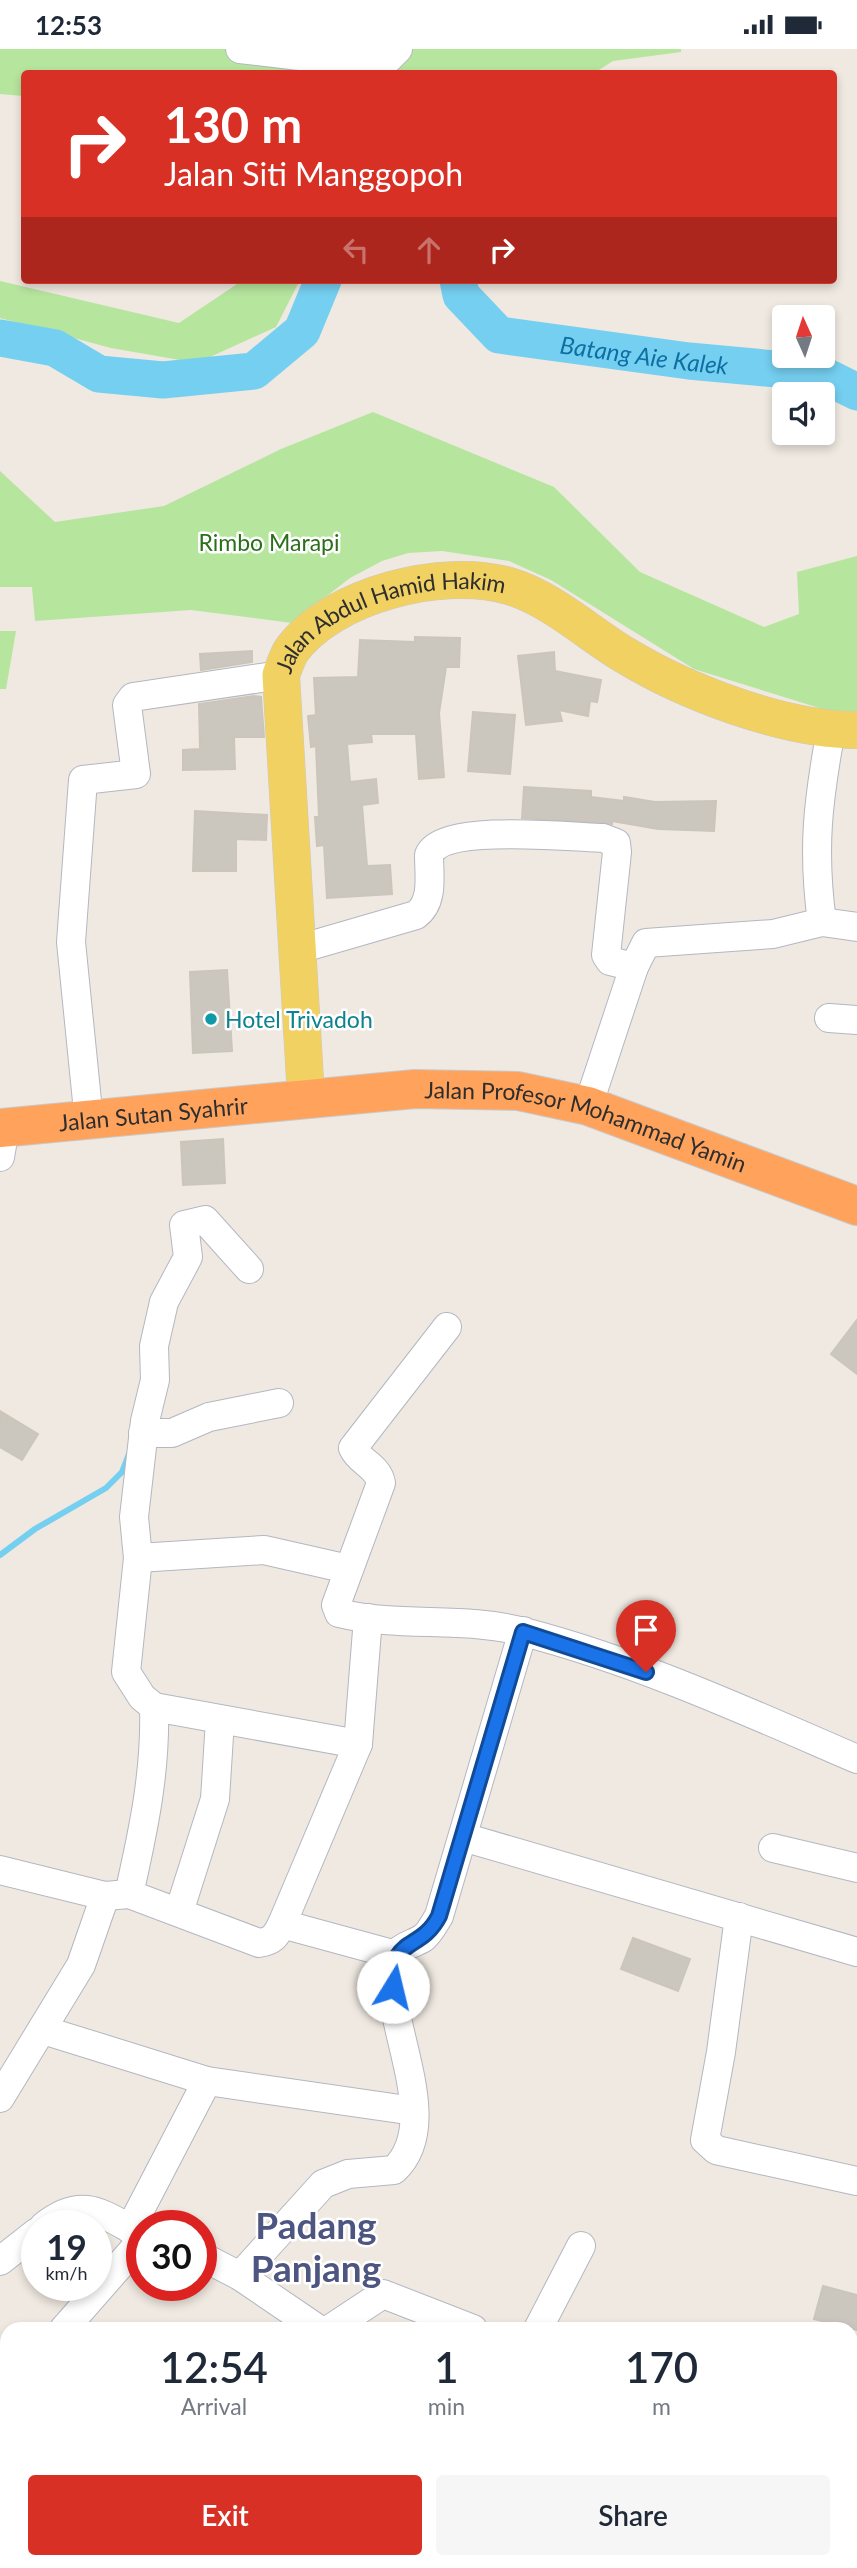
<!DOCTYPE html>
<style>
:root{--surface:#fff;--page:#f6f6f7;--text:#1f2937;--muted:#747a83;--accent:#d93025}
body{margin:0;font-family:Lato,sans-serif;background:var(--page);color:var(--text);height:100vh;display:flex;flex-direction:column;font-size:26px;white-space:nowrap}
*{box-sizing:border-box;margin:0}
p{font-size:23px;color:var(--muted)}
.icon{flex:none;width:38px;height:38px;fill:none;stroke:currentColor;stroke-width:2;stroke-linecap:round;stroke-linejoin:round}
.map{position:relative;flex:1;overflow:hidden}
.side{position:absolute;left:0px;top:2273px;width:858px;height:247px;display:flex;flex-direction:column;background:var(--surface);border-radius:21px 21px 0 0;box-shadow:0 4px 10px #0003}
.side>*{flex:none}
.hud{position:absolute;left:21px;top:21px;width:816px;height:214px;border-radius:7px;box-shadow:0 4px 10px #0003;background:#d93025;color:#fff;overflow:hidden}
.needle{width:46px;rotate:357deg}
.buttons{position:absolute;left:772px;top:256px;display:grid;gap:14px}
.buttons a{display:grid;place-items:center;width:63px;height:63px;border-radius:7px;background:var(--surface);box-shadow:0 4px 10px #0003;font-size:35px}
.speed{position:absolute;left:21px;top:2161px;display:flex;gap:14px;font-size:35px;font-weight:700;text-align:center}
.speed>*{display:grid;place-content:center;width:91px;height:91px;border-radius:50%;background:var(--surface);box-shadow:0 4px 10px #0003;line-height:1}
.speed small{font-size:18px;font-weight:400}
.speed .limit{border:10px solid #d22;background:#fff;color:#111}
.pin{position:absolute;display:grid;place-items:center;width:60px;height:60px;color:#fff;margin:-72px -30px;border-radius:50% 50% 50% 0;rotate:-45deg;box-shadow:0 0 7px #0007}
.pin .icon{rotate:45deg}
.me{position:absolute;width:77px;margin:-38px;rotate:9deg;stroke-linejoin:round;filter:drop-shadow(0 0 5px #0008)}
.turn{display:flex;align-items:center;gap:24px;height:147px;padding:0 28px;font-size:32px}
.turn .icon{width:91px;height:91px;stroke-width:2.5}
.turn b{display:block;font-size:49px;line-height:60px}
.lanes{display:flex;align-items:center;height:66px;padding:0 28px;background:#0003;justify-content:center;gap:35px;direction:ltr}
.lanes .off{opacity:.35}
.eta{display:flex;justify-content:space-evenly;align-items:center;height:119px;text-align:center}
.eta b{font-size:42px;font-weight:600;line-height:49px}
.action{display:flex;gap:14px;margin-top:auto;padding:14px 28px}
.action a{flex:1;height:80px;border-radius:7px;background:var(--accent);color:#fff;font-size:28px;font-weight:600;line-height:80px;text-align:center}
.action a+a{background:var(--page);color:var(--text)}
.status{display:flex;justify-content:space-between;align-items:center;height:49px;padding:0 35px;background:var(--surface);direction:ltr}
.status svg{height:19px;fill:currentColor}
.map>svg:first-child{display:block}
</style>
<div class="status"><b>12:53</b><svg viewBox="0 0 49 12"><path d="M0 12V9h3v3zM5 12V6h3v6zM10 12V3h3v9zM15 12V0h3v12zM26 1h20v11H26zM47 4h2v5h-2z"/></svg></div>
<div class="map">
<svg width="857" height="2519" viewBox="0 0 857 2519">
<rect width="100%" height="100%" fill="#efe9e1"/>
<g fill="#b6e59e">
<polygon points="0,0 681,0 681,3 613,12 594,24 24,24 24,47 0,45"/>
<polygon points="243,231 300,231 276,278 197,314 111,299 0,269 0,232 179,274"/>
<polygon points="373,363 554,438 640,523 764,578 799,565 797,523 857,507 857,665 845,667 694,620 551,531 509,512 442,502 408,504 382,512 350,529 292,574 191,561 35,572 32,538 0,538 0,422 55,473 164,457 281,400"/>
<polygon points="0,582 16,582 6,640 0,640"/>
</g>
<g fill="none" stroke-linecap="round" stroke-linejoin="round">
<polyline stroke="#75cff0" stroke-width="6" points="0,1506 35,1480 106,1439 122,1423 129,1405"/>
<g stroke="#75cff0" stroke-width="37">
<path id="s1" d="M458,231L461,246L499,286L689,312L819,324L857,343"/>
<polyline points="0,289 55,299 99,325 163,331 254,322 302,282 323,231"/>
</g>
</g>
<g fill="#cbc7bf" stroke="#cbc5ba" stroke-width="2">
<polygon points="415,588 460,589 459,618 446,618 439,664 444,728 419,730 416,685 371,685 372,693 347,695 350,733 376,730 378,754 362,756 367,817 390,816 392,845 327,849 324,796 317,797 315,768 319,768 316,697 311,698 308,667 316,666 314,629 358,628 360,591 415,593"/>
<polygon points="252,602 252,613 201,621 200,605"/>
<polygon points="554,603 555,622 601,631 597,653 590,652 588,667 559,661 562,672 526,676 518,607"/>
<polygon points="254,647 261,648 264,688 234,688 235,720 183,721 183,701 200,700 199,655"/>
<polygon points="473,663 515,666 510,725 468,722"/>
<polygon points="524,738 591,742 591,748 624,752 624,748 655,753 716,752 714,782 658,780 612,772 612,775 522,769"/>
<polygon points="195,762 267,766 266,791 236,790 236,822 193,822"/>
<polygon points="227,921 232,1002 193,1004 190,923"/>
<polygon points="223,1090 225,1134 183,1136 181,1093"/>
<polygon points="857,1271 857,1325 831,1305"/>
<polygon points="0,1362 38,1385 22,1411 0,1398"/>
<polygon points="633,1889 690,1910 678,1942 621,1920"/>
<polygon points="823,2237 857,2246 857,2281 814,2270"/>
</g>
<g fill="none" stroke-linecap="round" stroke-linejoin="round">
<g stroke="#b4b7c1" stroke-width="30">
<g id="minor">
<polyline points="240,0 359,14 388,10 398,0"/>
<path d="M822,873C812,800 818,752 831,681"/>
<path d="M299,900L416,866C434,853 429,827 429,806C443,774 571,788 603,789L616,794L617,803L606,906L610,912L634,918"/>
<polyline points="829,969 857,971"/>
<polyline points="588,1057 634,918 646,894 773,885 822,873 857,878"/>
<polyline points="89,1072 71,893 83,731 136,725 127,656 133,648 281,626"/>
<polyline points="0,1108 5,1079"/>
<path d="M447,1278L353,1399C359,1413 378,1417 381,1434L336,1556L339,1564C399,1579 464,1567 524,1583C639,1613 748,1663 857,1710"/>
<polyline points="143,1384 172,1384 209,1368 279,1354"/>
<polyline points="138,1509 134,1468 145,1372 155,1331 154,1297 164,1253 188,1208 184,1176 205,1171 249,1220"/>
<polyline points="154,1658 358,1695"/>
<polyline points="463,1788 857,1903"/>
<polyline points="773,1799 857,1819"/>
<path d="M0,1821L105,1847L129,1845L259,1894C273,1892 276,1887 282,1875L358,1695L368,1569"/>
<path d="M129,1845C143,1783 156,1723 154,1658L142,1648L126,1623L138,1509L264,1501L348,1520"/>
<polyline points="179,1863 215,1750 220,1671"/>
<polyline points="739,1868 721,2003 705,2091 716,2101 857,2132"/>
<polyline points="282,1875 396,1906"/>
<polyline points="43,1981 207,2032 414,2062"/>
<polyline points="0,2049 81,1916 105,1847"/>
<path d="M44,2177C83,2146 102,2165 142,2186"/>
<polyline points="130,2180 207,2032"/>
<polyline points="201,2207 240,2227 318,2280"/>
<polyline points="0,2212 37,2183"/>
<path d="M240,2227L323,2135L348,2125L394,2121C447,2072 379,1966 394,1911C398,1897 412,1896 423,1889C430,1884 434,1875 439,1867L523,1582"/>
<polyline points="64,2280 142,2191"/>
<polyline points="330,2280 383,2245 473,2280"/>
<polyline points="538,2280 581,2197"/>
<polyline points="850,2341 857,2343"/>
<polyline points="0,2353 7,2345"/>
<polyline points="850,2491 857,2493"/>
<polyline points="704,2519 706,2513"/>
</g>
</g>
<g stroke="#c9c9c9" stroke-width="38">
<g id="major">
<path id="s2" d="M306,1048L281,626C284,618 287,609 291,602C332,545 444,518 509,537C550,549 587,583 623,605C685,643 784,681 857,681"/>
</g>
</g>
<g stroke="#c9c9c9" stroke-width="40">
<g id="highway">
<path id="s3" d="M0,1079L415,1040L518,1042L588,1057L857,1157"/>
</g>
</g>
<use href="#minor" stroke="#fff" stroke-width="28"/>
<use href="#major" stroke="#f2d163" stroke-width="37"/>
<use href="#highway" stroke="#ffa35c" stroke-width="38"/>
</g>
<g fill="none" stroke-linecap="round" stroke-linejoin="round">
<g stroke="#114b97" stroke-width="18">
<path id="route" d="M393,1938C391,1885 420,1904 439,1867L523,1583L646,1623"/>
</g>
<use href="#route" stroke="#1a73e8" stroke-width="12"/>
</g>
<circle fill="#0f9aa8" stroke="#fff" stroke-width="2.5" cx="211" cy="970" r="7"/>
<g text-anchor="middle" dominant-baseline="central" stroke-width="5" stroke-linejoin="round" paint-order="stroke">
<g font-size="23" fill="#2c6e1b" stroke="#fff">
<text x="269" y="493">Rimbo Marapi</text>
</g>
<g font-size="23" fill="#2e2e2e" stroke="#fff">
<text stroke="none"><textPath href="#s2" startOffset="555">Jalan Abdul Hamid Hakim</textPath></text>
<text stroke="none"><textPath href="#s3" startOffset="154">Jalan Sutan Syahrir</textPath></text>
<text stroke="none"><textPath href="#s3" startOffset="593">Jalan Profesor Mohammad Yamin</textPath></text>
</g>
<g font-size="23" fill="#0d838f" stroke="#fff" text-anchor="start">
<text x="225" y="970">Hotel Trivadoh</text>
</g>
<g font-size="24" font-style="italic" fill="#0d6fa3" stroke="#fff">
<text stroke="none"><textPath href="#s1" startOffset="217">Batang Aie Kalek</textPath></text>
</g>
<g font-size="37" font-weight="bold" fill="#4d5680" stroke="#fff">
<text x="316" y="2175">Padang<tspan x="316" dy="43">Panjang</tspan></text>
</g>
</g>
</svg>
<div class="buttons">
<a><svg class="needle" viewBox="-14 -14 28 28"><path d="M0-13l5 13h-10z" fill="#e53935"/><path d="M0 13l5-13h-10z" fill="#747a83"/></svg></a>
<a><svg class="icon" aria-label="sound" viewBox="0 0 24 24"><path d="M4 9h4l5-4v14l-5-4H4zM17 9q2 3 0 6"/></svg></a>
</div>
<div class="speed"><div>19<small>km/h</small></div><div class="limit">30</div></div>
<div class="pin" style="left:646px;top:1623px;background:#d93025"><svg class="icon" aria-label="arrive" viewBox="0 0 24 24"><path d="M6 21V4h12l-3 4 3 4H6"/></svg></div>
<svg class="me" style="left:393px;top:1938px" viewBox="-20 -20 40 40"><circle r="19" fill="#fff"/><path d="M0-13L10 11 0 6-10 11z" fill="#1a73e8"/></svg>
<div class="hud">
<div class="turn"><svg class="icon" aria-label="right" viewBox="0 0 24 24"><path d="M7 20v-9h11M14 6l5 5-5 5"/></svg><div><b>130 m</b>Jalan Siti Manggopoh</div></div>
<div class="lanes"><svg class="icon off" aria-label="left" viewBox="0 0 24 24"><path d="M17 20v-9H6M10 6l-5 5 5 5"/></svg><svg class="icon off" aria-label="ahead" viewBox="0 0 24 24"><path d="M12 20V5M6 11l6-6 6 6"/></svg><svg class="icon" aria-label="right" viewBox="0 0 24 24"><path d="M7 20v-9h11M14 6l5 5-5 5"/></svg></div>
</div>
<section class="side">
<div class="eta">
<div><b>12:54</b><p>Arrival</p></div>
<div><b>1</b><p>min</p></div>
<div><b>170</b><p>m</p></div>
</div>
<div class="action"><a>Exit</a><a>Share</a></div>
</section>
</div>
